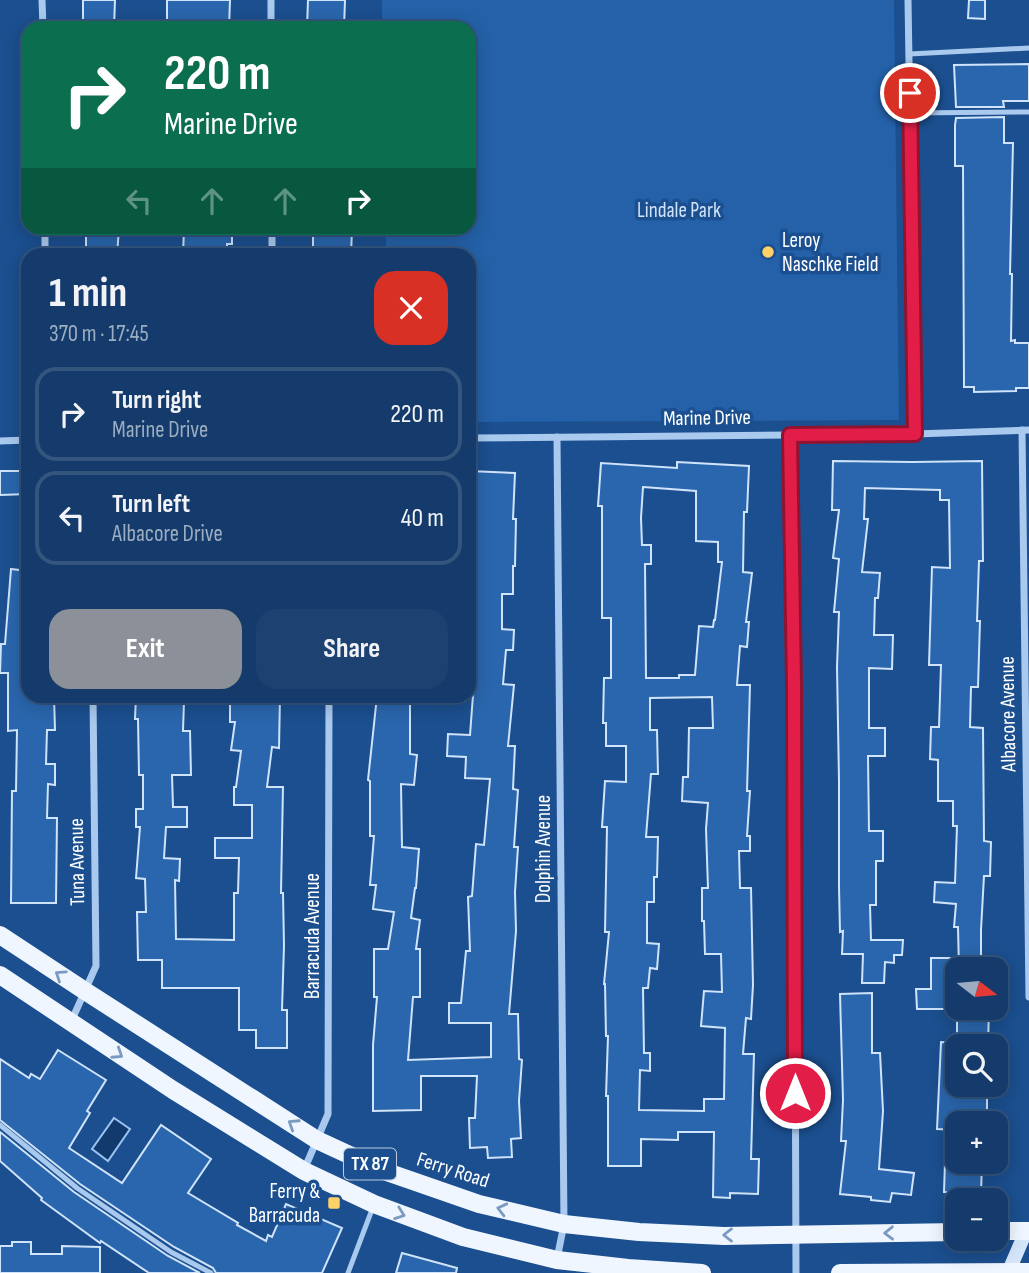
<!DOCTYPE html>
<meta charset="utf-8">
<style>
:root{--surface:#143b6b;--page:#1d4271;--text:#f1f3f6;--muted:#9dadc1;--line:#33557e;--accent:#8c9099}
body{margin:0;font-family:"Sofia Sans Condensed",sans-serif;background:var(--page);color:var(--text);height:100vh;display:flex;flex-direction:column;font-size:26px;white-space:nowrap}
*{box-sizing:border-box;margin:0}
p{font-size:23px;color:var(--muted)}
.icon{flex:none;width:38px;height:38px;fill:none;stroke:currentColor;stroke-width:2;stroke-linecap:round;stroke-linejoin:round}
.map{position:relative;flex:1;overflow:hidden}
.details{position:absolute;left:21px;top:248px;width:455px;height:455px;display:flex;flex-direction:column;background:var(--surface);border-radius:21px;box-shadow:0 4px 18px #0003,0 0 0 2px var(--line)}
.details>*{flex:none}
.top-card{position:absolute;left:21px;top:21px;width:455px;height:214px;border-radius:21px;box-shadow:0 4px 18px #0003,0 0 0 2px var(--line);background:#0b6e4f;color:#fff;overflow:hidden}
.needle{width:46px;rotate:106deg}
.tools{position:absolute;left:945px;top:957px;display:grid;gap:14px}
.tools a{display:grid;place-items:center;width:63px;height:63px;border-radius:14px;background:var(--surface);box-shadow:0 4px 18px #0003,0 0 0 2px var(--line);font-size:35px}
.pin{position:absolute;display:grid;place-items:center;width:60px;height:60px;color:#fff;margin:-30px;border:4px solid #fff;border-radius:50%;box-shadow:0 2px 7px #0007}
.me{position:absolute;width:77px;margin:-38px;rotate:0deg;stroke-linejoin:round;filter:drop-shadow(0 0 5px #0008)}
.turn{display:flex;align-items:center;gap:24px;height:147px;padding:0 28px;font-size:32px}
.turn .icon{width:91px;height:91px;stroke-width:2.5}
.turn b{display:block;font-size:49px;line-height:60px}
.lanes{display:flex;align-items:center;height:66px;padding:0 28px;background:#0003;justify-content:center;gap:35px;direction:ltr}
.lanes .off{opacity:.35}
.round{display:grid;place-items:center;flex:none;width:74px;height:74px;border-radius:21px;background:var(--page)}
.headline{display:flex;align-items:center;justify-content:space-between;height:119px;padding:0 28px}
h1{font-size:42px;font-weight:700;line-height:52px}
.button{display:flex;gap:14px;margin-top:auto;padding:14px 28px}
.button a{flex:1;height:80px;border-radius:21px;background:var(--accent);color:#fff;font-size:28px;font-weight:700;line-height:80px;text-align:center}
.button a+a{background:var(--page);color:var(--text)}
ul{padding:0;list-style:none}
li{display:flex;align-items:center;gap:21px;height:94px;margin:0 14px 10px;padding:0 14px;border:4px solid var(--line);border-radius:21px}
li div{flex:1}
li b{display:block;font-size:26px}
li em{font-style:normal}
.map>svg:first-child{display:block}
</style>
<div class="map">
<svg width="1029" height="1273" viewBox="0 0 1029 1273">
<rect width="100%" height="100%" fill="#1b4f8f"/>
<polygon fill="#2461a8" points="382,0 894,0 899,420 469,422 469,256 386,255 386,228 469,228 469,28 382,28"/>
<polygon fill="#123a6d" stroke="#9cc4f0" stroke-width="2" points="114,1118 130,1129 108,1161 92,1149"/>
<g fill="#2a66ad" stroke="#cfe3fa" stroke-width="2" fill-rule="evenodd">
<polygon points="83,0 115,0 114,28 83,28"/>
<polygon points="167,0 230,0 229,28 167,28"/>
<polygon points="308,0 345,0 344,28 307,28"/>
<polygon points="969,0 985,0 985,19 968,18"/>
<polygon points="1029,64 1029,101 1003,101 1004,107 956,107 954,65"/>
<polygon points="1004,117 1004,143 1013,143 1010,274 1012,274 1011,341 1015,340 1015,343 1029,343 1029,388 1016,388 1016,391 974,392 974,387 964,387 963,166 955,166 955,125 956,118"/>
<polygon points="86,228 119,228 117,256 86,256"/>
<polygon points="184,228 232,228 232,244 227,244 227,256 183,256"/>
<polygon points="313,228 352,228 351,256 313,256"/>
<polygon points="833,461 912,462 982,461 983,561 979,561 977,621 980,621 978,687 971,687 970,727 983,728 984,841 991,842 990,876 984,876 981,930 981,970 959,970 958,927 954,927 956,904 934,902 935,882 955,883 957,826 953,826 953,801 938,801 938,760 930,759 931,727 939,727 941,665 929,665 932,567 950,568 949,500 940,500 940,490 865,488 864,519 868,519 862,572 880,573 878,598 875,598 874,635 893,635 892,669 869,668 869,728 885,728 885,756 868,756 869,831 883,831 883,861 876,861 876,905 870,905 871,940 903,940 902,955 894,955 894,963 885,962 884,983 862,983 863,954 842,954 843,931 840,932 839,887 839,781 837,667 839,612 834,612 839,559 833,558 839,510 832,510"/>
<path d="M677,462L749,466L747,512H744L743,572L752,573L746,622H749L747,647L740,646L737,685H750L747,791H750L747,836H750V851H739L740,888H751L753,985L751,1019L746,1018L743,1054H754L751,1159H759L758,1194L730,1193V1198L713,1197L714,1132H678V1140L641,1139V1166H608V1096H606L608,1036H606L605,984H604L609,932H605L607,827H602L605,781L626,782V746H606V723H603L604,678H611V618H602V506H598L601,463L677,468ZM643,487L696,491V541L718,542V562H722L715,620H714L713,627L699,626L695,675H679V678H646L645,564H651V545H642L641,518ZM712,697L713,728H689L688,777H683L682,801L708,803L706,829L708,888H702V921H704L705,954H721L722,992L704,991L701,1026L725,1028L724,1099H704V1111L639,1110L640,1070L650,1071V1053H644L643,988H648L650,968L657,969L659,944L647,943V902H654V877H657L658,837H646L651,774H658L657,730H650V698Z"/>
<polygon points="0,471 28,471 28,494 0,495"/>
<polygon points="469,471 515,473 513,519 516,519 515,566 513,566 513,594 502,594 502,629 514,630 513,650 506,650 503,684 514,685 508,746 515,746 513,789 518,790 514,847 518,847 515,892 516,931 509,1014 518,1014 519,1059 522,1060 519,1101 521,1138 511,1139 512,1157 488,1158 487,1147 470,1148 469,1118 475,1118 477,1076 421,1076 421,1110 373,1111 373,1045 377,997 374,997 374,949 388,949 394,912 373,909 376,885 370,885 374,836 370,836 370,781 368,780 377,696 410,696 410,754 417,755 414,785 401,784 402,847 419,849 416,888 415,888 411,918 420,920 416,949 420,949 420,997 413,997 408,1060 491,1057 491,1023 449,1023 449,1003 461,1003 466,951 470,951 468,897 472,896 476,844 484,845 490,779 465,778 466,757 447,756 448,734 470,735 473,695 469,695 469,627 471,627"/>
<polygon points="11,569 28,571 28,696 54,696 55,730 47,730 46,764 55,764 55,785 48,784 47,818 57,818 56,903 11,903 12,791 16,791 17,730 8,731 8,673 0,673 1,644 5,644"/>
<polygon points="136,696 164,696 164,701 184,701 183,731 190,731 191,775 172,775 173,807 187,807 187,827 166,827 164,858 180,859 179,881 175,880 176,939 234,940 234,893 238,893 239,858 215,858 215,838 252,838 252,805 234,805 234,787 236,787 241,751 231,750 235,722 230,722 230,696 280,696 279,748 272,747 267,787 283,787 281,893 283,893 284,946 282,1010 287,1010 287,1048 256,1048 256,1030 239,1030 239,988 162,988 162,960 138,960 137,912 146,912 145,879 136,878 140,827 136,827 136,809 143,809 143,775 139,775 138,719 135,719"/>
<polygon points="931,958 957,958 957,1009 917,1009 916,989 931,989"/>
<polygon points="872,993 872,1053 880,1053 883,1111 879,1169 914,1173 911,1195 892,1193 890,1202 871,1200 871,1197 840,1194 846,1141 841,1141 843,1100 840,994"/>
<polygon points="957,1008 989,1008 988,1046 957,1046 957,1085 987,1085 987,1121 980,1121 980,1124 957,1124 957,1130 937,1129 941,1042 957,1043"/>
<polygon points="58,1050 106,1080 87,1111 90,1113 69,1148 122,1183 161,1125 211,1159 188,1193 238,1223 237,1225 266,1241 268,1235 272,1237 286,1204 342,1228 322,1273 216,1273 213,1268 174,1247 80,1184 0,1120 0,1059 29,1078 31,1074 40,1079"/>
<polygon points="0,1132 74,1192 168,1256 200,1273 149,1273 101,1241 100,1243 41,1200 42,1198 0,1161"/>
<polygon points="945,1162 982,1162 981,1194 944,1192"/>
<polygon points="12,1242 31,1242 31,1254 62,1254 62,1246 100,1247 100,1273 0,1273 0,1246 12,1246"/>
<polygon points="402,1253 457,1268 456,1273 396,1273"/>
</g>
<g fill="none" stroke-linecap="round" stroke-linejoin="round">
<g stroke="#a9c9ee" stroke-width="5">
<polyline points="909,54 1029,48"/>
<polyline points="910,113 1029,112"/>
<polyline points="0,1125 77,1188 171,1252 211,1273"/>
<polyline points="348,1273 373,1207"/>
</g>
<g stroke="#a9c9ee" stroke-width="7">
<polyline points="42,0 43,28"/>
<polyline points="271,0 271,28"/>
<polyline points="908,0 915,434"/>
<polyline points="45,228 45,256"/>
<polyline points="272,228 272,256"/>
<polyline points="1022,430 1029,997"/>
<polyline points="790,435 794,683 796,1273"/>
<polyline points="557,437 564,1224 557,1259"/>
<polyline points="469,438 915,434 1029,430"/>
<polyline points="0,441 28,440"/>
<polyline points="71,1022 96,966 93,696"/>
<polyline points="304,1170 328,1114 329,696"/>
</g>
<polyline stroke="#d6e6fa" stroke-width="14" points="1008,1273 1026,1231"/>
<g stroke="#f0f6ff" stroke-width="18">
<polyline points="0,935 85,991 317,1140 384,1171 479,1204 564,1224 639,1232 724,1236 957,1232"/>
<polyline points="0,975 173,1090 304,1171 374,1204 463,1237 557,1260 628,1268 702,1273"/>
<polyline points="996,1231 1029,1231"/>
<polyline points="840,1273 1029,1272"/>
</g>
</g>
<defs><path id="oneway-chevron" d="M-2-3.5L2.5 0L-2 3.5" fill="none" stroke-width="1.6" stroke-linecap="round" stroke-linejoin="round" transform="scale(1.75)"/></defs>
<g stroke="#7b9ac1">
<use href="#oneway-chevron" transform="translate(60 975) rotate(-146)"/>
<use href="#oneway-chevron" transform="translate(118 1054) rotate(33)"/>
<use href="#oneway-chevron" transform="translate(293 1124) rotate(-147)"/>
<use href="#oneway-chevron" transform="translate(502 1209) rotate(-166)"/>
<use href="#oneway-chevron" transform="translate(400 1214) rotate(20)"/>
<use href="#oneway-chevron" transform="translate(889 1233) rotate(179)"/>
<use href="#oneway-chevron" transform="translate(728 1235) rotate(-180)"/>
</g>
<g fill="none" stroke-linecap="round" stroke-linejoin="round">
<g stroke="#92132f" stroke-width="18">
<polyline id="route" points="795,1093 794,683 790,435 915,434 910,93"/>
</g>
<use href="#route" stroke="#e11d48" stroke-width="12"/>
</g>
<g fill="#ffd166" stroke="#1b4f8f" stroke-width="2.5">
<circle cx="768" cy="252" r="7"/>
<rect x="327" y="1196" width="14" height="14" rx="3.5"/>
</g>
<g text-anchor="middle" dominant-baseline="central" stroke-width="7" stroke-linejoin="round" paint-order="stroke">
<rect fill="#1b4f8f" stroke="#bbcadd" stroke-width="2" x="344" y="1148.5" width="52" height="31" rx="5"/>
<g font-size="19" font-weight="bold" fill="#fff">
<text x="370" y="1164">TX 87</text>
</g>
<g font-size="21" fill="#cfe3fa" stroke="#1b4f8f">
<text x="679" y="210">Lindale Park</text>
</g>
<g font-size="21" fill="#fff" stroke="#1b4f8f" text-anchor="start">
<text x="782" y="240">Leroy<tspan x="782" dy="24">Naschke Field</tspan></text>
<text x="320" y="1191" text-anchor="end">Ferry &amp;<tspan x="320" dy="24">Barracuda</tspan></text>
</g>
<g font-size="21" fill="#fff" stroke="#1b4f8f">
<text transform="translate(707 418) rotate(-1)">Marine Drive</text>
<text transform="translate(1008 714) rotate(-91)">Albacore Avenue</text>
<text transform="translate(543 849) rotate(-90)">Dolphin Avenue</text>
<text transform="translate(77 862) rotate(-91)">Tuna Avenue</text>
<text transform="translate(312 936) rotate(-90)">Barracuda Avenue</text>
<text transform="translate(453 1170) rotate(18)">Ferry Road</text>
</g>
</g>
</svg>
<div class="tools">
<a><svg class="needle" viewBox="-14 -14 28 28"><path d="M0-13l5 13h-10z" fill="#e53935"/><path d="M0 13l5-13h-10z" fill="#9dadc1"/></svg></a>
<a><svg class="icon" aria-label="search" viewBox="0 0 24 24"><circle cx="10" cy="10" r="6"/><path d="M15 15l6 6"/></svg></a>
<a>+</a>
<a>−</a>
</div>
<div class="pin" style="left:910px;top:93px;background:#d93025"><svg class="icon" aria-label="arrive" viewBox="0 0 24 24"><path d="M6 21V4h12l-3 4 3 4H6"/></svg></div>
<svg class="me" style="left:795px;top:1093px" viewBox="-20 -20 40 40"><circle r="17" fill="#e11d48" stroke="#fff" stroke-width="3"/><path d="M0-11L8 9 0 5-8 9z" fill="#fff"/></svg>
<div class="top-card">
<div class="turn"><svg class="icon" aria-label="right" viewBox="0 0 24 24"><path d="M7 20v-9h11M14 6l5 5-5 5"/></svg><div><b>220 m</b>Marine Drive</div></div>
<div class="lanes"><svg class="icon off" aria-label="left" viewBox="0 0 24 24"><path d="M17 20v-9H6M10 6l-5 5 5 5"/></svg><svg class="icon off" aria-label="ahead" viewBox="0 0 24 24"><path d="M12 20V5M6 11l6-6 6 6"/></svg><svg class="icon off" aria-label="ahead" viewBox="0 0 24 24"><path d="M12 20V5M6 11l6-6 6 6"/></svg><svg class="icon" aria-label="right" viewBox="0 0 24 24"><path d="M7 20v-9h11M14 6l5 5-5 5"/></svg></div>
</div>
<section class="details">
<div class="headline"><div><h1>1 min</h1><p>370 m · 17:45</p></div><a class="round" style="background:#d93025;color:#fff"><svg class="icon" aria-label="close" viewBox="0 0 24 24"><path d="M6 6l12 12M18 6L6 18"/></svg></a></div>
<ul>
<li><svg class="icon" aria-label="right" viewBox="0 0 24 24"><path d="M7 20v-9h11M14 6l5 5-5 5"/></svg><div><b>Turn right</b><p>Marine Drive</p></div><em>220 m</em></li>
<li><svg class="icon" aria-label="left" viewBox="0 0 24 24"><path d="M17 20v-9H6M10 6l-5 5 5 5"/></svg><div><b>Turn left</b><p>Albacore Drive</p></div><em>40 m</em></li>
</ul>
<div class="button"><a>Exit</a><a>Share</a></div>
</section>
</div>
